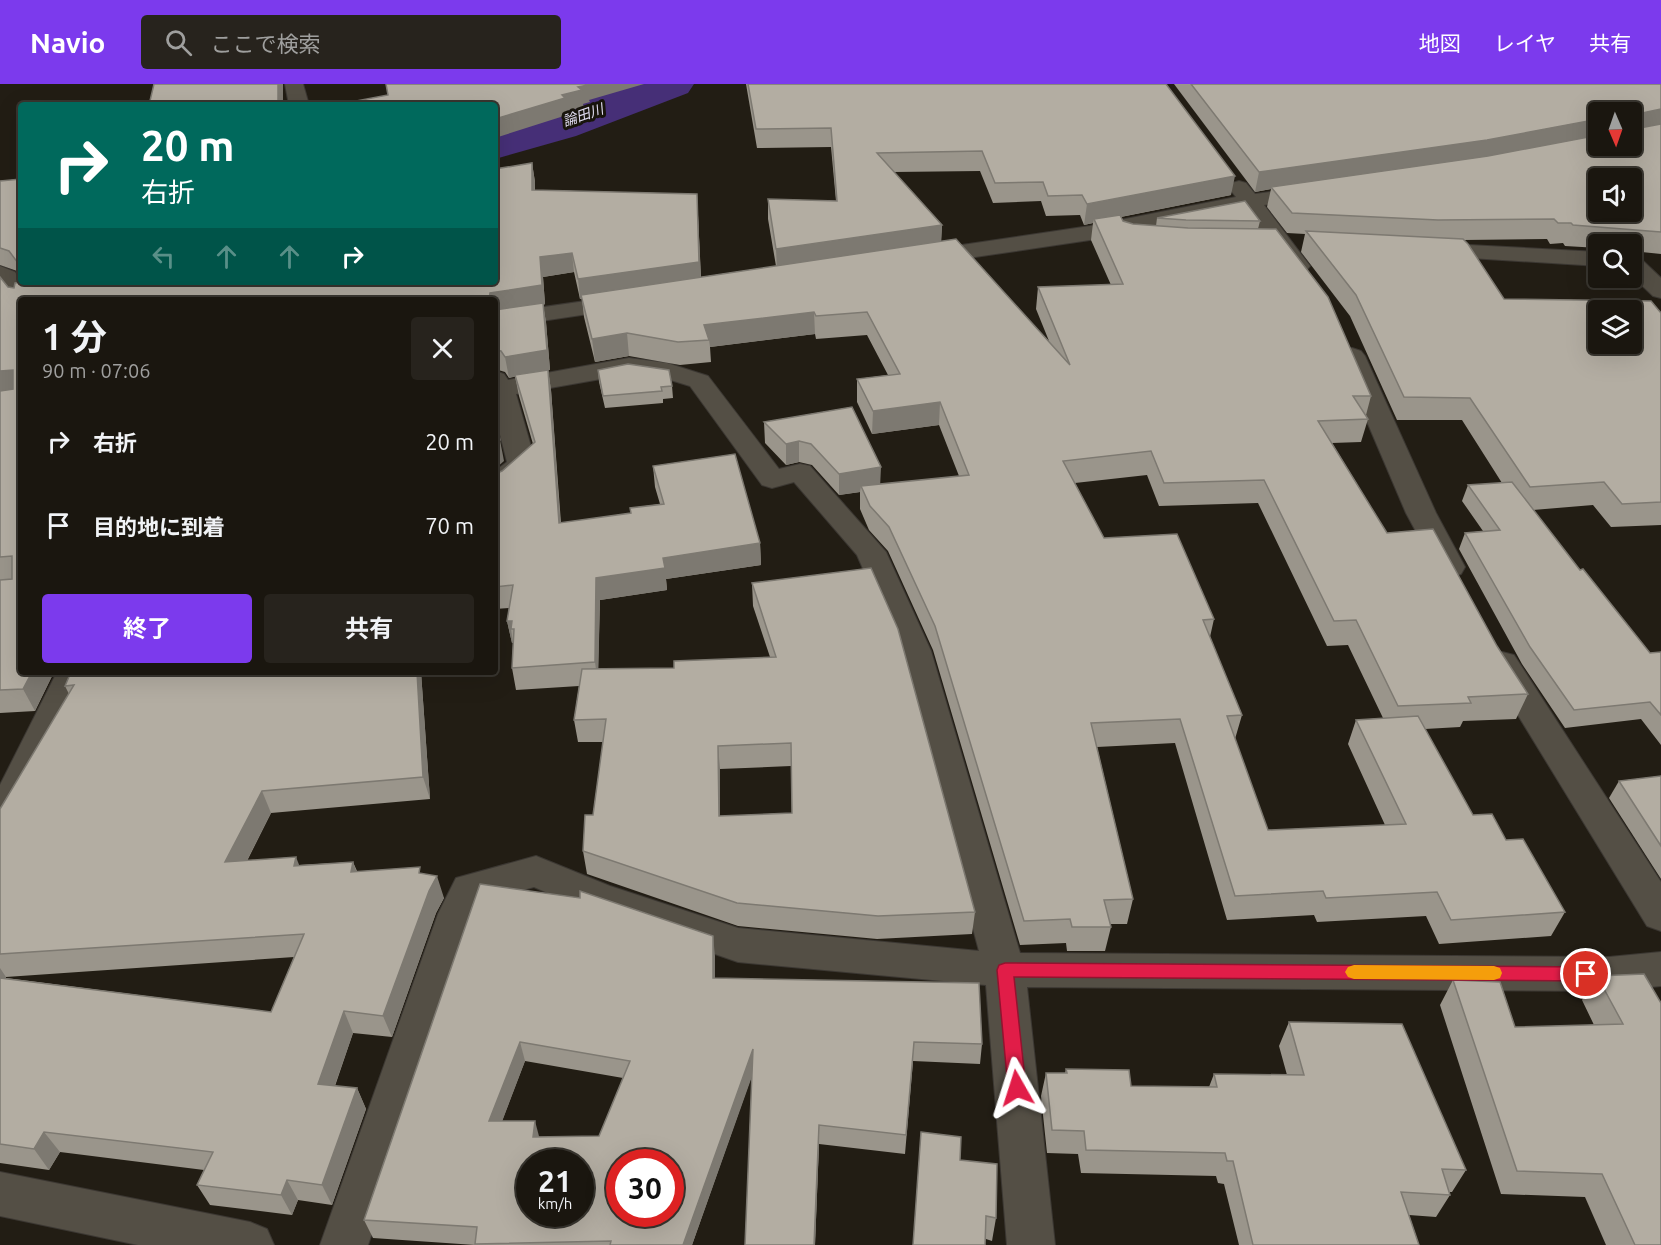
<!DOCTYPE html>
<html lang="ja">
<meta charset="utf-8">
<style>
:root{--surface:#1a160f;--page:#27231d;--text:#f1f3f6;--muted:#9f9f9e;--line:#38352f;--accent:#7c3aed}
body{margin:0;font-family:Ubuntu,"Noto Sans JP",sans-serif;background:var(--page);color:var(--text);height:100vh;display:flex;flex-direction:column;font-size:22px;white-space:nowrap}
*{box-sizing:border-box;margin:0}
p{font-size:20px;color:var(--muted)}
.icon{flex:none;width:33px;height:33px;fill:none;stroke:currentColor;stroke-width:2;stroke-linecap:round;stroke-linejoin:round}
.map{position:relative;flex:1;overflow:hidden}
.details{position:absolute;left:18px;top:213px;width:480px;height:378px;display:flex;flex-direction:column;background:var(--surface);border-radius:6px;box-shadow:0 6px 24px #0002,0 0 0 2px var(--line)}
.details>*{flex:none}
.hud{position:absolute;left:18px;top:18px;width:480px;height:183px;border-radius:6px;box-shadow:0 6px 24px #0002,0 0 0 2px var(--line);background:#00695c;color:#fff;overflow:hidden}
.needle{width:39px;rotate:178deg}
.fabs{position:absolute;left:1588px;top:18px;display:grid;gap:12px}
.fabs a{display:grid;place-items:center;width:54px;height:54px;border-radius:6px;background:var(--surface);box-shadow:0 6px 24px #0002,0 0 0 2px var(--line);font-size:30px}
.speed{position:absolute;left:516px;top:1065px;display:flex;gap:12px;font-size:30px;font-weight:700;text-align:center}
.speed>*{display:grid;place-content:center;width:78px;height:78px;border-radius:50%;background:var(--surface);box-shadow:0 6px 24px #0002,0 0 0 2px var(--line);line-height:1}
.speed small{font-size:15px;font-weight:400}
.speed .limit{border:9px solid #d22;background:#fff;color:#111}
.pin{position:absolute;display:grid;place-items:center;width:51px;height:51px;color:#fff;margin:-26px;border:3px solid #fff;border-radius:50%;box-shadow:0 2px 6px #0007}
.me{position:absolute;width:66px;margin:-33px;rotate:354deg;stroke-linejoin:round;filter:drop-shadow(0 0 4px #0008)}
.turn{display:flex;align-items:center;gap:21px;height:126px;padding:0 24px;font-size:27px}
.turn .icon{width:78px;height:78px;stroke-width:2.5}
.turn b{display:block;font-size:42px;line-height:51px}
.lanes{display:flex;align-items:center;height:57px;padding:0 24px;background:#0003;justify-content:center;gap:30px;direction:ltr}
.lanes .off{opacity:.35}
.round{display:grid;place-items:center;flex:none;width:63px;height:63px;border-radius:6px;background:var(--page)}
.summary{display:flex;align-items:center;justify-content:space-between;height:102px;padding:0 24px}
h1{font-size:36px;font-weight:700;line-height:45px}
.action{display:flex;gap:12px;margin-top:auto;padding:12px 24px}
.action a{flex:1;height:69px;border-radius:6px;background:var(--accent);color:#fff;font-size:24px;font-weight:700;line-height:69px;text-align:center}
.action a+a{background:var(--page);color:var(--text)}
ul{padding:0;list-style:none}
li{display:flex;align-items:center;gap:18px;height:84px;padding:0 24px}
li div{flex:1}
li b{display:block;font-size:22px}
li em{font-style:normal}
header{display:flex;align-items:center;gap:36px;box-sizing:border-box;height:84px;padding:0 30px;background:var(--accent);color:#fff}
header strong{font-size:28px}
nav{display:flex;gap:33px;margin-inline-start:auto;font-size:21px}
.search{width:420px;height:54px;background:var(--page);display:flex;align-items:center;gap:15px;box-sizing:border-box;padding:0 21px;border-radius:6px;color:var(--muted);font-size:22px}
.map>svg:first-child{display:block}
</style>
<header>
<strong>Navio</strong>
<div class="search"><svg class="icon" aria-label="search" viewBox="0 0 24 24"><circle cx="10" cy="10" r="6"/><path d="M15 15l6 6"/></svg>ここで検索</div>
<nav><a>地図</a><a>レイヤ</a><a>共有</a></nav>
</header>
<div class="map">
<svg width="1661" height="1161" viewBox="0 0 1661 1161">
<rect width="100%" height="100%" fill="#221d14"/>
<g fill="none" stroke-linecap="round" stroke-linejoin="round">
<polygon fill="#462f77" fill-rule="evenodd" points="630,0 694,0 688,9 576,52 495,75 495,46 542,32"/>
<g stroke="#3c3833" stroke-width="2">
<g id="minor">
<polygon points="285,0 303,0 309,21 289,21"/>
<polygon points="1239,97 1246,99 1255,110 1314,102 1321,104 1325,108 1321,112 1264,121 1310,182 1306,187 1298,189 1290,187 1244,124 1090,156 921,181 913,179 910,174 913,169 921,167 1090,142 1236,113 1228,103 1232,99"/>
<polygon points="1430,159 1599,168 1599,182 1422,171 1419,166 1422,161"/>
<polygon points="1632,172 1640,174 1661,194 1661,214 1653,212 1632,192"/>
<polygon points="0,182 15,188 21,198 24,198 38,216 21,216 21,222 18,221 0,199"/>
<polygon points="627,211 635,213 639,218 635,223 495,244 495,230"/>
<polygon points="1352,264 1361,267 1365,272 1436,429 1465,483 1461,490 1450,493 1439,490 1406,429 1339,272 1343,267"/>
<polygon points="629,274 667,279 708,292 779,385 800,380 810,382 886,468 931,567 1020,869 1609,873 1661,868 1661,902 1609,907 1027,903 1055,1161 1007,1161 986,901 738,878 582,824 534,803 484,817 478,830 368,1161 320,1161 438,830 456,794 536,772 610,802 738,844 979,867 899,567 857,471 794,398 772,404 762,401 690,302 664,294 629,290 516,310 536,380 505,407 495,410 495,387 507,378 495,331 495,287 504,290 508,296"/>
<polygon points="1502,568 1514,571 1661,798 1661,847 1647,842 1486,579 1490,571"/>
<polygon points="57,588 91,588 21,731 13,740 0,744 0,701"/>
<polygon points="0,1088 250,1138 267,1145 274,1161 138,1161 0,1132"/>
</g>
</g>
<use href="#minor" fill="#544f45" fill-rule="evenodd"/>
</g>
<g fill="#9a958b" fill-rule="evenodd">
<path d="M746,0H1166L1231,111L1121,133L1123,137L1133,140L1156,142L1157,134L1260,137L1258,145L1371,312L1366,331L1368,335L1361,358L1332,359L1387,449L1497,562L1528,610L1516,635L1463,637L1460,643L1425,645L1473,731L1506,756L1565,828L1551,852L1439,860L1426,832L1317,838L1314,831L1227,836L1175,659L1097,663L1133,815L1127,840H1110L1111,843L1105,867H1067L1066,859L1020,861L933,566L888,467L869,446L860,425V408L839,411L812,381L799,378L786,381L765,359L764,338L852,323L880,400L959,392L939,341L872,350L857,318V295L888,291L867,251L816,255L815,250L710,263L711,278L680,281L629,272L595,278L584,233L582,215H580L574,188L543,193L545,220L543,221L546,238L550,286H548L551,306L561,439L631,429L630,424L660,420L655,403L653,382L760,459L761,481L666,495L667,506L600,516L598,585L674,584L770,573L753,522L752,499L975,828L972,850L877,855L738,842L587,790L583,767L593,731L603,658H578L574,636L579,602L516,606L512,584L513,559H512L507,537L509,524L495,525V390L502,387L533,360L519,312L515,292L509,294L505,288L495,285V216H21V588H54L35,627L0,629V193L8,203L14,204L495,198L532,79L535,98V106L697,110L701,193L776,182L768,135V115L836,117L831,63L757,64ZM980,87L993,119L1041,117L1046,132L1080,131L1084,141L1093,139L1091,156L1111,201L1038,203L1036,225L1049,257L941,157L942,141L894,88ZM1147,391L1159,422L1258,419L1327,562L1348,561L1383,634L1356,636L1348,660L1385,741L1268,746L1235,655L1242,631L1210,553L1214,535L1104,454L1075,399ZM791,682L792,729L720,732V685Z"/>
<path d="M1174,0H1661V170L1632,167V160H1599V164L1565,162L1563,159L1550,160L1547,155L1463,156L1504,215L1661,229V441L1611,443L1593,421L1533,426L1580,486L1650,569L1661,568V661L1641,635L1565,644L1522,580L1459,465L1465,449L1483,447L1462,417L1468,401L1502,399L1462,336H1397L1350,232L1301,168L1305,150L1287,149L1267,123L1271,105L1255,108ZM1599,28H1632V62H1599Z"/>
<polygon points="21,95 21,192 17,187 0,181 0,97"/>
<polygon points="598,286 672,302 673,314 663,315 663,319 605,324 599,298"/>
<path d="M421,588L430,715L271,729L247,777L299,781L353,778L357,787L422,790L444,814L436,829L392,953L353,949L335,1002L357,1004L366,1025L332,1121L298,1116L292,1131L210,1121L197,1101L204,1086L60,1068L49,1086L0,1079V725L69,610L65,602ZM294,873L271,928L6,894V893Z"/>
<polygon points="1661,692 1661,795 1609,714 1619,697"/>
<path d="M480,800L715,872V894L982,960L980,980L913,977L905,1070L819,1060L815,1161H745L752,991L692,1161H475L373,1154L364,1136ZM525,977L623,994L599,1052L540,1053L502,1037Z"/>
<polygon points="1644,890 1661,1161 1606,1161 1585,1113 1501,1110 1440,921 1453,896 1515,943 1594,941 1582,916 1597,892"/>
<polygon points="1289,938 1466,1086 1452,1108 1449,1108 1450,1111 1436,1133 1409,1131 1419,1161 1239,1161 1224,1100 1218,1099 1216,1092 1081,1089 1078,1070 1047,1069 1041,1012 1046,989 1065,989 1066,985 1131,1002 1209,1003 1214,990 1287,991 1279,962"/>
<polygon points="960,1076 996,1134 992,1157 986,1155"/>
</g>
<g fill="#7d7971">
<rect x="278" y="0" width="5" height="21"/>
<polygon points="585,0 644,0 589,16 590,18 583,20 584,23 567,27 567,31 495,54 495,35 562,11"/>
<polygon points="1661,25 1661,41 1632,48 1637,30"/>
<polygon points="1599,35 1599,52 1481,75 1271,103 1271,105 1255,108 1259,88"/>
<polygon points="532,79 535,98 534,125 532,106"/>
<polygon points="1235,92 1231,111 1095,138 1094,135 1093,139 1084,141 1087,120"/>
<polygon points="697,110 701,197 580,215 578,195"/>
<polygon points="942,141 941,162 777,186 776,165"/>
<polygon points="572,169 574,188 543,193 545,220 543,221 546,238 550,286 548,286 551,306 562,460 559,439 548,286 509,294 505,273 495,228 495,216 489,216 490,209 540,173"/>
<polygon points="814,228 815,250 710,263 709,256 704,241"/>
<polygon points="627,249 629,272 595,278 592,255"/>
<polygon points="13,286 21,303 0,309 0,287"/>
<polygon points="940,318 939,341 872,350 873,327"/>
<polygon points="500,356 504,377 495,385 495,361"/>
<polygon points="799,357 799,378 786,381 786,360"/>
<polygon points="881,383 880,404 861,402 860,408 839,411 839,390"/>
<polygon points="760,459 761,481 666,495 667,506 600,516 598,600 595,578 596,494 663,474"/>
<polygon points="507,537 512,537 511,545 513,559 512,559"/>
<polygon points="32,588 54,588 35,627 23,605"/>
<polygon points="417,588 421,588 430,715 423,693"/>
<polygon points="718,662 720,685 720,754 719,732"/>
<polygon points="262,707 271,729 235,800 225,778"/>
<polygon points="296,773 305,796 294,782"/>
<polygon points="353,778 361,800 351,788"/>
<polygon points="437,792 444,814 436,829 392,953 383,932 429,807"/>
<polygon points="713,852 715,872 715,914 713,894"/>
<polygon points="0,884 6,893 5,914 0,907"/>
<polygon points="344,927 353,949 328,1021 318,1000"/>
<polygon points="520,958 525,977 495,1056 489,1037"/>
<polygon points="753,965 755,984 692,1161 683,1161"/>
<polygon points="357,1004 366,1025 332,1121 322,1101"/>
<polygon points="535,1037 540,1056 533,1053"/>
<polygon points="819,1041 819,1060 815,1161 814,1161"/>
<polygon points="44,1048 60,1068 49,1086 34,1065"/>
<polygon points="287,1096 298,1116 292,1131 281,1111"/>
</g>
<g fill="#b3ada2" stroke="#7d7971" stroke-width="1.5" fill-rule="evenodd">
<polygon points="154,0 278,0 278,21 149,21"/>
<polygon points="386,0 586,0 588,1 578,3 582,6 562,11 565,14 495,35 495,21 335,21 388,11"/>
<polygon points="748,0 1166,0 1235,92 1087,120 1082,111 1048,112 1043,98 995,99 982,67 877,69 942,141 776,165 768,115 837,117 831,44 756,45"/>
<path d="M1191,0H1661V25L1637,30V42L1640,44L1661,40V148L1573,141L1571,139H1558L1554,135L1438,136L1292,129L1271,103L1488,72L1599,51V62H1632V28H1599V35L1487,56L1259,88ZM1599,94H1632V128H1599Z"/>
<polygon points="532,79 532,106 697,110 699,178 578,195 572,169 540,173 542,201 490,209 489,216 21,216 21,588 32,588 23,605 0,606 0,496 12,495 12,472 0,473 0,307 13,305 13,286 0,287 0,193 8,203 14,204 15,199 21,198 495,198 495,85"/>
<polygon points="21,95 21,183 9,167 0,164 0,97"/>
<polygon points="1245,117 1260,137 1186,136 1157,134"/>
<polygon points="1120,131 1123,137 1133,140 1188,144 1276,145 1328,213 1371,312 1353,312 1368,335 1318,337 1387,449 1433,445 1497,562 1528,610 1468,613 1471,619 1398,622 1356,536 1334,537 1264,396 1164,399 1151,367 1063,377 1104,454 1177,450 1214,535 1203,536 1242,631 1227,632 1268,746 1406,740 1356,636 1418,632 1473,731 1492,730 1506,756 1523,755 1565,828 1451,836 1437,808 1326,814 1323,807 1235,812 1180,635 1091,639 1133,815 1104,816 1111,843 1072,843 1070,835 1024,837 935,542 889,443 870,422 861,402 969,391 940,318 873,327 857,295 900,290 867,228 816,232 814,228 704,241 709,256 678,258 627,249 592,255 581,211 956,155 1070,281 1038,203 1123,200 1094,135"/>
<path d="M1306,147L1463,155L1468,160L1504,215L1651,217L1661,229V418L1622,420L1604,398L1530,403L1470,314L1404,313L1356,211ZM1599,226H1632V260H1599Z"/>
<polygon points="543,219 547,266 505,273 501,267 495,266 495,226"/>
<polygon points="628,280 669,286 672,302 661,303 662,307 603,312 598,286"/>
<polygon points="548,286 559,439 631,429 630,424 664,420 653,382 735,370 760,459 663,474 665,484 596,494 595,578 512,584 514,545 511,545 512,537 507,537 513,501 495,503 495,390 502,387 535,358 515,291"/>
<polygon points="852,323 881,383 839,390 811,360 799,357 786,360 764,338"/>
<polygon points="495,335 500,356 495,361"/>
<polygon points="1512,398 1580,486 1583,485 1650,569 1661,568 1661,631 1650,618 1574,626 1530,563 1465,449 1500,446 1468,401"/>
<path d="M871,484L898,545L975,828L878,832L737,819L583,767L585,731H593L606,635L574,636L582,585L674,584V577L776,573L752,499ZM791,659L792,729L719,732L718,662Z"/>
<polygon points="71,588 417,588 423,693 262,707 225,778 296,773 294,782 353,778 351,788 420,783 419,789 437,792 429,807 383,932 344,927 318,1000 357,1004 322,1101 287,1096 281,1111 197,1101 213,1068 44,1048 34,1065 0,1060 0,894 271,928 304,850 0,870 0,725 74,601 65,602"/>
<polygon points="1661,692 1661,762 1619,697"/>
<path d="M480,800L580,814V807L713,852V894L979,899L982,960L914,958L906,1051L819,1041L814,1161H745L753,965L683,1161H610L611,1157L475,1160L477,1143L364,1136ZM520,958L630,977L599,1052L533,1053L535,1037H489ZM530,1078H580V1130H530ZM620,1078H670V1130H620Z"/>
<polygon points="1644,890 1661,919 1661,1161 1635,1161 1602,1090 1517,1087 1453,896 1500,898 1515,943 1623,940 1597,892"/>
<polygon points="1289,938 1402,940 1466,1086 1442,1085 1450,1111 1401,1108 1419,1161 1253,1161 1233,1077 1227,1077 1225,1069 1086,1066 1084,1047 1052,1046 1046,989 1067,989 1066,985 1129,986 1131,1002 1217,1003 1214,990 1304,991"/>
<polygon points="921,1048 961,1053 960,1076 997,1080 996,1134 986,1132 985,1161 913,1161"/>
</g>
<polygon fill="#e11d48" stroke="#92132f" stroke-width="1.5" points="1005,879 1586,883 1592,885 1594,890 1592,895 1586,897 1014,893 1026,1004 1023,1010 1017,1012 1011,1010 1008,1004 997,886 999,881"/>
<polygon fill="#f59e0b" points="1354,881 1494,882 1500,884 1502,889 1500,894 1494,896 1354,895 1348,893 1345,888 1348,883"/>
<g text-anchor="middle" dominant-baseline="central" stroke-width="6" stroke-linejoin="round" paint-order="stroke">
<g font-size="14" font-style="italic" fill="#e1ddf2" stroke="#18140c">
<text transform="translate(583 31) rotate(-19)">論田川</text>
</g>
</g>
</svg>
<div class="fabs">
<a><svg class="needle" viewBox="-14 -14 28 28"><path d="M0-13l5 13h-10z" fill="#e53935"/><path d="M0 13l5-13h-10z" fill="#9f9f9e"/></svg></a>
<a><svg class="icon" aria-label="sound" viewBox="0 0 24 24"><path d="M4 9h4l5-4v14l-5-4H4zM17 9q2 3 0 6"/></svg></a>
<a><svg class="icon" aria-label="search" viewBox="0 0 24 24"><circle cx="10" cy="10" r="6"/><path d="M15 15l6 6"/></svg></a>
<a><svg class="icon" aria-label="layers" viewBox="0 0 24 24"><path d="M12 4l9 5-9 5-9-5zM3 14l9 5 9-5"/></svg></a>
</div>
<div class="speed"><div>21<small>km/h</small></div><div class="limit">30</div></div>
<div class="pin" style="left:1586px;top:890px;background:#d93025"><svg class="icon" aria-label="arrive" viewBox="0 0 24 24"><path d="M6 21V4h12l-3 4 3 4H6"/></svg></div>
<svg class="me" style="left:1017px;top:1004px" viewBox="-20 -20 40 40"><path d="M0-17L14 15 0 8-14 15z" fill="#e11d48" stroke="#fff" stroke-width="4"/></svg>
<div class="hud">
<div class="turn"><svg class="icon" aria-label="right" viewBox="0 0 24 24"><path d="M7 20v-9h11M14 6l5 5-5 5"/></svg><div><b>20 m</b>右折</div></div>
<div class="lanes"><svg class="icon off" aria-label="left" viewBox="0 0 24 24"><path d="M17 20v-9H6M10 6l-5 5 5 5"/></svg><svg class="icon off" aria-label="ahead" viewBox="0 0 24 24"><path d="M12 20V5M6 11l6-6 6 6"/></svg><svg class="icon off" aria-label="ahead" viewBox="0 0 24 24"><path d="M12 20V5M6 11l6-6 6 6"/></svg><svg class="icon" aria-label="right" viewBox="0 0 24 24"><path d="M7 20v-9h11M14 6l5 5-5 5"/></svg></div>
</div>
<section class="details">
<div class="summary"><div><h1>1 分</h1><p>90 m · 07:06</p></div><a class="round"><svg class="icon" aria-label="close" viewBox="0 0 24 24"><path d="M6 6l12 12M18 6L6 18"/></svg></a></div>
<ul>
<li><svg class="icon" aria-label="right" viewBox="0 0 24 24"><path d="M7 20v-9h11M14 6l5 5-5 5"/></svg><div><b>右折</b></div><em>20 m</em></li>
<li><svg class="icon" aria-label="arrive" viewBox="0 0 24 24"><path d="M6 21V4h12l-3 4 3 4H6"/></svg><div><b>目的地に到着</b></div><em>70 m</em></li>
</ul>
<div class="action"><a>終了</a><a>共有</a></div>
</section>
</div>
